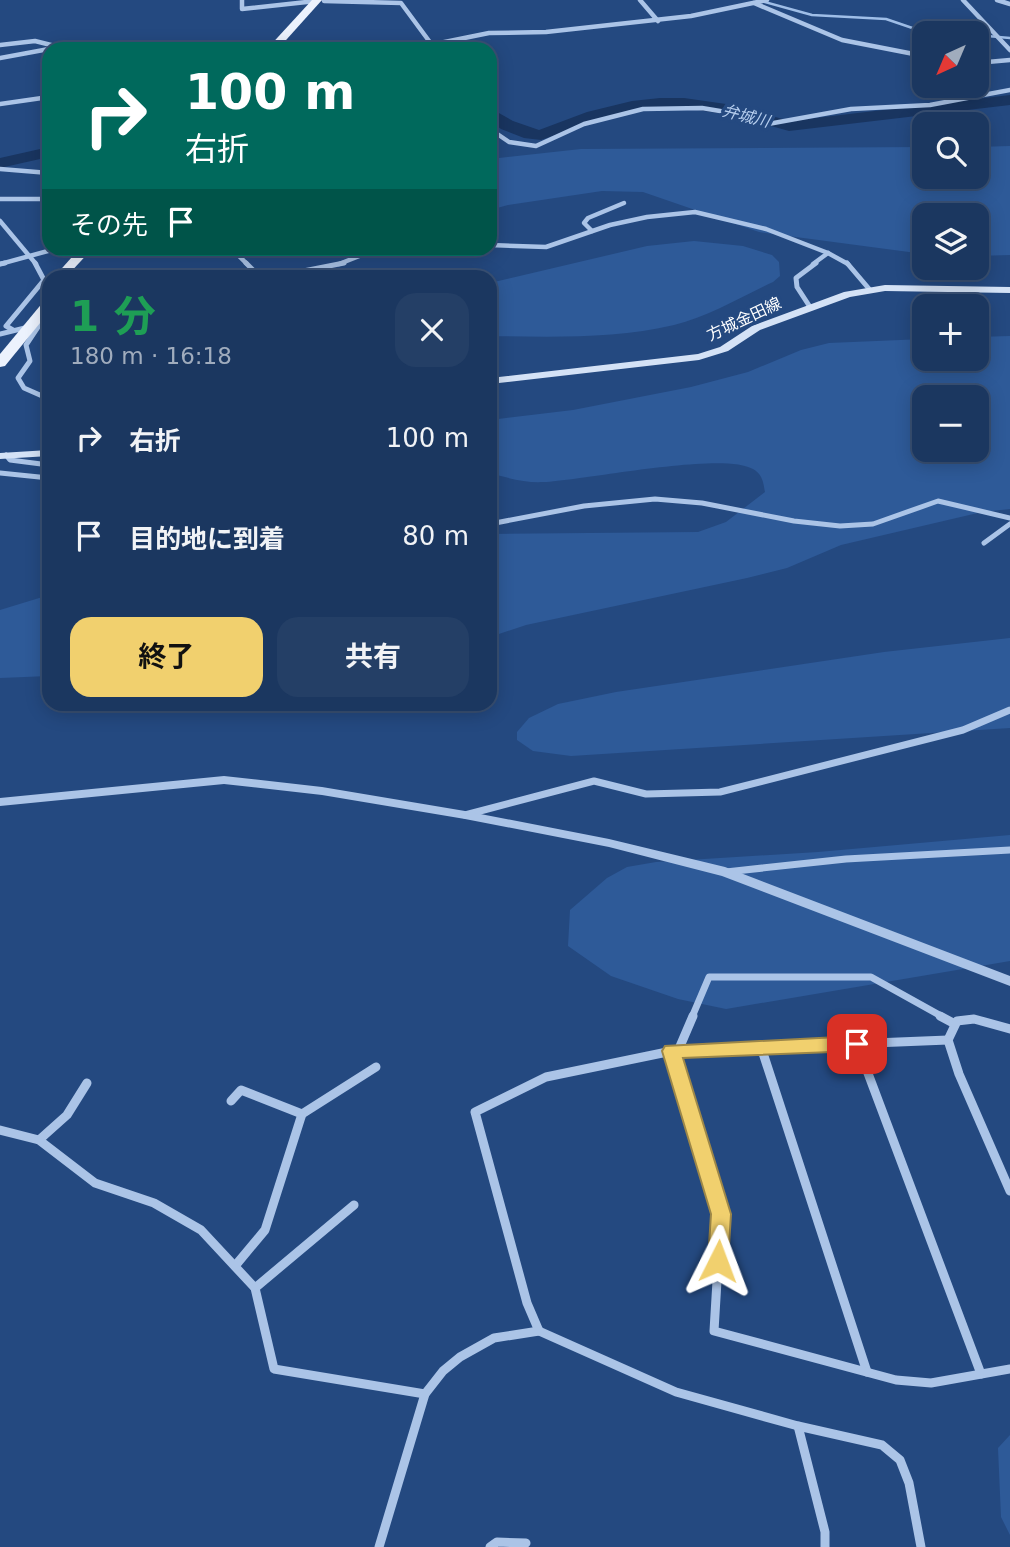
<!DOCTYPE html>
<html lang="ja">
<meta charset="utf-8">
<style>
:root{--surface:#1b3760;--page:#243f66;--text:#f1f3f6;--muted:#a0acbd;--line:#395175;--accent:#f1d06e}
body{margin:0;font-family:"DejaVu Sans","Noto Sans JP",sans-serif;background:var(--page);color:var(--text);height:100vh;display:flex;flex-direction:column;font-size:26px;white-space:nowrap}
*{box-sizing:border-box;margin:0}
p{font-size:23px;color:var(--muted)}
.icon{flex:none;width:38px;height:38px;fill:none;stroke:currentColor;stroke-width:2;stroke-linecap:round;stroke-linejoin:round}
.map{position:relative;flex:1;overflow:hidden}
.details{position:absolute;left:42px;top:270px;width:455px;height:441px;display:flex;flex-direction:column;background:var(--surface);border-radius:21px;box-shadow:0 4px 18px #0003,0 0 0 2px var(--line)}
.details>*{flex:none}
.banner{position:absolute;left:42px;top:42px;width:455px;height:214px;border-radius:21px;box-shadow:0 4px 18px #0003,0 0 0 2px var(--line);background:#00695c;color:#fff;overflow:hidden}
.needle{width:46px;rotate:224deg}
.buttons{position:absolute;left:912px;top:21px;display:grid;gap:14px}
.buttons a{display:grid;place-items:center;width:77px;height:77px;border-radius:14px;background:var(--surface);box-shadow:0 4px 18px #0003,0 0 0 2px var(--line);font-size:35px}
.pin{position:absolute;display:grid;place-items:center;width:60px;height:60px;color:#fff;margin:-30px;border-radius:14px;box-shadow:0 4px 10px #0006}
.me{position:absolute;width:77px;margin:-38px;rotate:3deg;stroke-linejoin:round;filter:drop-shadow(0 0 5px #0008)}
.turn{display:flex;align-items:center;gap:24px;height:147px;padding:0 28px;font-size:32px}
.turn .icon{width:91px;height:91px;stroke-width:2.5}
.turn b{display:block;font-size:49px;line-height:60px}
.then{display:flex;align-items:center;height:66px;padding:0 28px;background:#0003;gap:14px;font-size:26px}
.round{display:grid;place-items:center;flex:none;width:74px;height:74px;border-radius:21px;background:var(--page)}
.headline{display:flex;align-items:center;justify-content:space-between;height:119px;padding:0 28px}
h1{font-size:42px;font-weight:700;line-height:52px;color:#1e9e55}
.primary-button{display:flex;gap:14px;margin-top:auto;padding:14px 28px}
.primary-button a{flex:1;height:80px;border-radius:21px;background:var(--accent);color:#111;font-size:28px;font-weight:700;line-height:80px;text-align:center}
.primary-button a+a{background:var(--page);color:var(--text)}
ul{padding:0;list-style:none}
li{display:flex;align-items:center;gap:21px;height:98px;padding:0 28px}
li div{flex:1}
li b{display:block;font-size:26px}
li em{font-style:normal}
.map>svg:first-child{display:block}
</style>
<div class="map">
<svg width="1010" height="1547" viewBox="0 0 1010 1547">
<rect width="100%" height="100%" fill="#244980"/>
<g fill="#2e5a98" fill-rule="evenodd">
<polygon points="1010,146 1010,255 977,256 976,215 924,215 924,254 759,232 643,192 602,191 508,205 490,210 490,159 581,149 924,147 924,177 976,177 977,147"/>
<path d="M694,241L743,246L772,255L779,262L780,276L773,282C741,297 708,317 674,325C615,339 550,337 490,336V283L647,246Z"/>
<path d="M1010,336V509L982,512L841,545L787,568L747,578L526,625L490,637V534L698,532L726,522L765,492C763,482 763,475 753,469C723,451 586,480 543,482C526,483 507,478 490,473V420L573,410L691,387L748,372L801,350L829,343L924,339V359H976L977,337ZM924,397H976V450H924Z"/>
<polygon points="49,595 49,676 0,678 0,610"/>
<polygon points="1010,638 1010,728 571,756 533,751 517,740 517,732 529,718 558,704 616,692 884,652"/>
<polygon points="1010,835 1010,961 726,1009 678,999 611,976 568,946 570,910 607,878 627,867 656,862 818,852"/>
<polygon points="1010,1435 1010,1535 1001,1517 998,1448"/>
</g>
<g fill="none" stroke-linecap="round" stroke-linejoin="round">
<g stroke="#9fbee7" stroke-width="2.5">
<polyline points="761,1 812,15 886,19 927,33"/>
<polyline points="976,35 1010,38"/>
</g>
<g fill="#193560" fill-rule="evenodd">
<polygon points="1010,95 1010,105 789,131 731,115 684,108 660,108 632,111 599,120 541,140 524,138 501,129 490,121 490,108 513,121 539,130 587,112 632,101 660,98 684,98 733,105 790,121"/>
<polygon points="49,147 49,157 0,168 0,158"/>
</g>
<g stroke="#abc4e7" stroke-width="4.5">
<polyline points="242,0 242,9 316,1"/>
<polyline points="640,0 658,21"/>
<polyline points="963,0 1010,50"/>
<polyline points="997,0 1010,4"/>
<polyline points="324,1 401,3 432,45"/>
<polyline points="754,3 842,40 924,56"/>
<polyline points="0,45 35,41 59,47"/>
<polyline points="57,47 84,49"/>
<polyline points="395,49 415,48 489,33 546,32 691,16 767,0"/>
<polyline points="0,58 49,49"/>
<polyline points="976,63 1010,60"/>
<polyline points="0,104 49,97"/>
<polyline points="490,129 509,142 536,146 584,124 643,109 702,108 732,113 768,124 851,109 930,105 1010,90"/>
<polyline points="0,169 49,173"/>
<polyline points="0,199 49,199"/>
<polyline points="0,221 36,264"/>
<polyline points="592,231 584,223 588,218 624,203"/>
<polyline points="490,245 546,247 610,225 647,217 695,212 766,229 828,253 848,264"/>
<polyline points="231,248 247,264"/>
<polyline points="0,264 59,248"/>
<polyline points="339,264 362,255 429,248"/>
<polyline points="813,264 828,253"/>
</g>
<g stroke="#abc4e7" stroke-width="5">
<polyline points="246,263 259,276"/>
<polyline points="847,263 870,290"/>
<polyline points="0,264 5,263"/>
<polyline points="278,276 344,263"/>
<polyline points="810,307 797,287 796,278 816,263"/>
<polyline points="40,324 26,345 30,361 18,378 24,388 49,399"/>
<polyline points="13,330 6,326 44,280 35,263"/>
<polyline points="0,334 49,322"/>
<polyline points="6,455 10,460 49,465"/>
<polyline points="0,473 49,478"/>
<polyline points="490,524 584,506 655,499 702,503 794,521 840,526 873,524 938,501 1010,518"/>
<polyline points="984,543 1010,524"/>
</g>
<g stroke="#abc4e7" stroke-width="7">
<polyline points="465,815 594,781 646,794 720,792 963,730 1010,710"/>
<polyline points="726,872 846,859 1010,850"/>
<polyline points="692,1017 709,977 871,977 943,1017"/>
</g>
<g stroke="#abc4e7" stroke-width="9">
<polyline points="940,1016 955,1024"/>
<polyline points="1010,1029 974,1019 957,1021 948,1040 959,1074 1010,1191"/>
<polyline points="857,1044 981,1374"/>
<polyline points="761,1047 867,1372"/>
<polyline points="672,1051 721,1214 714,1331 896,1380 931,1383 1010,1369"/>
<polyline points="678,1051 693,1016"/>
<polyline points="231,1101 241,1090 302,1114 265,1230 235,1266"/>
<polyline points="302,1114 376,1067"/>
<polyline points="0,1130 39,1140 95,1183 154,1203 201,1230 255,1288 274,1369 425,1394"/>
<polyline points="39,1140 67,1115 87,1083"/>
<polyline points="255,1288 354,1205"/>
<polyline points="539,1331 527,1303 475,1112 546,1077 672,1051 948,1040"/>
<polyline points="798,1426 825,1532 825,1547"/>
<polyline points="379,1547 425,1394 443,1371 460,1357 494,1338 539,1331 676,1392 798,1426 882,1445 900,1460 909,1483 921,1547"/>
<polyline points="490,1547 497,1542 526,1543"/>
</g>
<polygon fill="#abc4e7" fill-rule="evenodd" points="224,776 322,787 465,811 609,839 725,867 1010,976 1010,986 722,876 609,847 465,819 322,795 224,784 0,806 0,798"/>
<g fill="#d4e2f6" fill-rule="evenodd">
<polygon points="885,285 1010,287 1010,293 885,291 850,297 760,330 728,351 699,360 490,384 490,378 698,354 720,347 752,326 844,292"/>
<polygon points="49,450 49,456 0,459 0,453"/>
</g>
<g fill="#ecf2fd" fill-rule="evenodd">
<polygon points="312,0 322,0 278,49 267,49"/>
<polygon points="80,248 93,248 67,276 55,276"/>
<polygon points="49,300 49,312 5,366 0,367 0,354 44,301"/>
</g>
</g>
<polygon fill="#f1d06e" stroke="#9d8748" stroke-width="2" points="857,1036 864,1039 866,1044 864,1049 857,1051 683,1058 731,1214 728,1261 725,1267 718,1270 711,1267 708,1261 711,1214 662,1051 665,1046"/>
<g text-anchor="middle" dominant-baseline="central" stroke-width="7" stroke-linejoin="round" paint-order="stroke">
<g font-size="16" font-style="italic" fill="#b6ceee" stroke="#244980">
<text transform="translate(746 116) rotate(14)">弁城川</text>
</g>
<g font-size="16" fill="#fff" stroke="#244980">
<text transform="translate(744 319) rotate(-25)">方城金田線</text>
</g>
</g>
</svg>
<div class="buttons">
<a><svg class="needle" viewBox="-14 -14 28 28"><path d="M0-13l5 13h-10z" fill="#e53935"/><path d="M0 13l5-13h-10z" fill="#a0acbd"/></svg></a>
<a><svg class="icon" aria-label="search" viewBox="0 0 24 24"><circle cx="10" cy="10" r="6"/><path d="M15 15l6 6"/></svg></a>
<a><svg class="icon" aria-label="layers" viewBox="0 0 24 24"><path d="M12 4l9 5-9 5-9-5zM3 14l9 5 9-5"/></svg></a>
<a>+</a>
<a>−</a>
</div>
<div class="pin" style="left:857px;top:1044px;background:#d93025"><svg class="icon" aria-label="arrive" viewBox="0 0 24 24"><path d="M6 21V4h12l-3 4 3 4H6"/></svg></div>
<svg class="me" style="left:718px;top:1261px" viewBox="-20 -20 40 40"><path d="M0-17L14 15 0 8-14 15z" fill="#f1d06e" stroke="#fff" stroke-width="4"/></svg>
<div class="banner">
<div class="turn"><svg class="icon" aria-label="right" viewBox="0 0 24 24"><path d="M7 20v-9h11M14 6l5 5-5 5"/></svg><div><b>100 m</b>右折</div></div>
<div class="then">その先<svg class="icon" aria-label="arrive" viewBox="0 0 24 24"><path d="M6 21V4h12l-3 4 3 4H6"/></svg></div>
</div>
<section class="details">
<div class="headline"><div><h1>1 分</h1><p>180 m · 16:18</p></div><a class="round"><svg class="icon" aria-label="close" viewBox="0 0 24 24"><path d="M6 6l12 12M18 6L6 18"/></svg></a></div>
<ul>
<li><svg class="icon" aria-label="right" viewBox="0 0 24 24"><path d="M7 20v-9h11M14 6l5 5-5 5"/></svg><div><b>右折</b></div><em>100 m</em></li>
<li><svg class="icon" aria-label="arrive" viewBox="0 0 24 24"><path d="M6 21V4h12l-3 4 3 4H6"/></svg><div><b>目的地に到着</b></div><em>80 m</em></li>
</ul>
<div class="primary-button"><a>終了</a><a>共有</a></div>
</section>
</div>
